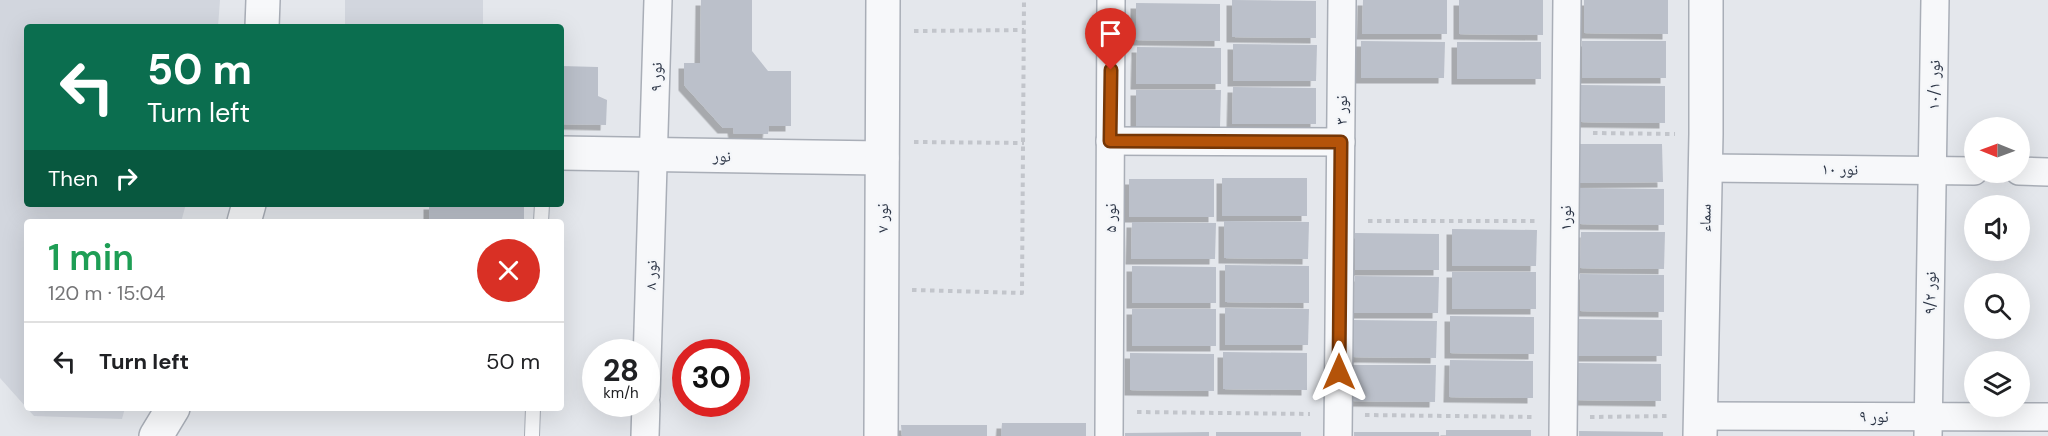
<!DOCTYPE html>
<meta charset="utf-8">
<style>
:root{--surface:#fff;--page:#f2f2f2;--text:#202124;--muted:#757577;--line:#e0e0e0}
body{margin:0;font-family:"DM Sans","Noto Naskh Arabic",sans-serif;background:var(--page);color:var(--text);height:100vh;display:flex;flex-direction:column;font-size:22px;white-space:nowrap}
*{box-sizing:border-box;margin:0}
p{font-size:20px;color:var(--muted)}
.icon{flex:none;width:33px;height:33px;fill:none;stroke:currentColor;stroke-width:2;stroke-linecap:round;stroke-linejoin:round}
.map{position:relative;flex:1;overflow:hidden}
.panel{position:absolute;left:24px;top:219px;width:540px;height:192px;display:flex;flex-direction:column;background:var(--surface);border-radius:6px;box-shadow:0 6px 24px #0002}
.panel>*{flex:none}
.top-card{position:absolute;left:24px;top:24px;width:540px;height:183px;border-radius:6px;box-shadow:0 6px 24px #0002;background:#0b6e4f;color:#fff;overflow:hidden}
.needle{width:39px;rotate:271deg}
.controls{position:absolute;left:1964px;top:117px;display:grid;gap:12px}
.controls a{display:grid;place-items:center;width:66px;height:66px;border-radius:50%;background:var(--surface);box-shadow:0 6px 24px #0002;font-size:30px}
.speed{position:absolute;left:582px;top:339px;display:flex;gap:12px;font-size:30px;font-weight:700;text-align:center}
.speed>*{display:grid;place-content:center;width:78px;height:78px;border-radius:50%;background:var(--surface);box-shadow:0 6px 24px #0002;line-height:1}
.speed small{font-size:15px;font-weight:400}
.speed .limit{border:9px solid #d22;background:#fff;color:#111}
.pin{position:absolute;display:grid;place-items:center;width:51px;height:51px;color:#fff;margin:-62px -26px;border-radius:50% 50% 50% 0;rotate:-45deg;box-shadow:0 0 6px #0007}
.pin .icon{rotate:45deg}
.me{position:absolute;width:66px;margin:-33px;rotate:0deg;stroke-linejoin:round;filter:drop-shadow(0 0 4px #0008)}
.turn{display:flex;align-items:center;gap:21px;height:126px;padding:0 24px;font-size:27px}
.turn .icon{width:78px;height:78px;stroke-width:2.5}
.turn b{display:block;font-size:42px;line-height:51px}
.then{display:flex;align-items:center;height:57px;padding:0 24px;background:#0003;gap:12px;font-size:22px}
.round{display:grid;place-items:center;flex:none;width:63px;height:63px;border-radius:32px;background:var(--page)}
.head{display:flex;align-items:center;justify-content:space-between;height:102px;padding:0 24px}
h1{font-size:36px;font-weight:600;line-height:45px;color:#1e9e55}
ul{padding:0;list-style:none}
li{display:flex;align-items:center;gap:18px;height:78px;padding:0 24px;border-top:2px solid var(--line)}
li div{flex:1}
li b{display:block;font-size:22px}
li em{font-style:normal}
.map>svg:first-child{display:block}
</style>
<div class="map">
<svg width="2048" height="436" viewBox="0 0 2048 436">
<defs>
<filter id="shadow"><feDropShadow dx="-5.5" dy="5.5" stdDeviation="0" flood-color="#0004"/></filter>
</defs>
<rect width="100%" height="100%" fill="#e4e7ec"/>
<g fill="#d2d6de">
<polygon points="0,0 220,0 218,27 27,27 27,204 186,204 181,222 27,222 27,408 125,408 122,419 34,416 0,378"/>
<rect x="345" y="0" width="138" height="27"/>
</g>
<g fill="#bbc0ca" filter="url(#shadow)">
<polygon points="701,0 752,0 752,51 768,71 791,71 791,126 769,126 768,134 734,134 733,128 723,128 684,85 684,63 700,63"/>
<polygon points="1232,0 1316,1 1316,38 1232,37"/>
<polygon points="1363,0 1447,0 1447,34 1362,34"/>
<polygon points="1459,0 1543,0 1543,35 1459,34"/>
<polygon points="1584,0 1668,0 1668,34 1584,33"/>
<polygon points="1136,3 1220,4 1220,41 1136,40"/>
<polygon points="1361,41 1445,42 1444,78 1361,78"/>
<rect x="1582" y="41" width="84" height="37"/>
<rect x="1457" y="42" width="84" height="37"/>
<polygon points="1233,44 1317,45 1316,81 1233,81"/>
<polygon points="1137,47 1221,48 1221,84 1136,84"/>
<polygon points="561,66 598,67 598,96 607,100 606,125 561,124"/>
<polygon points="1581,85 1665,86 1665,123 1581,122"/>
<polygon points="1233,87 1316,88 1316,124 1232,124"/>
<polygon points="1136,90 1221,90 1220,127 1136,127"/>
<polygon points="1578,144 1662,144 1663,182 1577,183"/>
<rect x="1222" y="178" width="85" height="38"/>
<rect x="1129" y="179" width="85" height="38"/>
<polygon points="1580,188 1664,189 1664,225 1580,224"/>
<rect x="429" y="204" width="95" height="18"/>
<polygon points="1224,221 1309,222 1308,259 1224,258"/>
<polygon points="1132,222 1216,223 1215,259 1131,259"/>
<polygon points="1452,229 1537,230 1536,266 1452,266"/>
<polygon points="1581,232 1665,232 1664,269 1580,268"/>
<polygon points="1355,233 1439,234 1439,270 1355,270"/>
<polygon points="1225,265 1309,266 1309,303 1225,302"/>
<polygon points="1132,266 1216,267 1216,303 1132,303"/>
<rect x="1452" y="272" width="84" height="37"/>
<polygon points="1580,274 1664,275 1664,312 1580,311"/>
<polygon points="1355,276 1439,277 1438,313 1354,313"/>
<polygon points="1225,308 1309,309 1308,345 1225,345"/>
<rect x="1132" y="309" width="84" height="37"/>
<polygon points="1450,316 1534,317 1534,354 1450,353"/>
<polygon points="1578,319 1662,320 1662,356 1578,356"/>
<polygon points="1353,320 1437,321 1436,358 1353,357"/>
<polygon points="1223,352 1307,353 1307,390 1223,389"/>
<polygon points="1130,353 1214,354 1214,391 1130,390"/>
<polygon points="1450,360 1533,361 1533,398 1449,397"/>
<polygon points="1578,363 1661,364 1661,401 1577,400"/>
<polygon points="1352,365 1436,365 1435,402 1352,401"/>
<polygon points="1002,423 1086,423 1086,436 1001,436"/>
<polygon points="901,425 987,425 987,436 902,436"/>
<rect x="1446" y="430" width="85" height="6"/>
<polygon points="1579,431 1663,432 1663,436 1579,436"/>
<polygon points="1209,432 1209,436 1125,436 1125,433"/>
<rect x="1216" y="432" width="85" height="4"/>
<rect x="1354" y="432" width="85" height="4"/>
</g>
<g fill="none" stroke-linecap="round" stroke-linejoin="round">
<g stroke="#a9aeb7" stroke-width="16">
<g id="service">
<polyline points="541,222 542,204"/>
<polyline points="532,436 533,408"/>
</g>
</g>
<g stroke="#a9aeb7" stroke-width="30">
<g id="minor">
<polyline points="1110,141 1341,142"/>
<polyline points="1706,168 1974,171"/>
<polyline points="2019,171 2048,172"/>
<polyline points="646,396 658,0"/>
<polyline points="1700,416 2048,417"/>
<polyline points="645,436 646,404"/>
<polyline points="1109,436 1111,0"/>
<polyline points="1338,436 1342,0"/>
<polyline points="1563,436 1567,0"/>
<polyline points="1928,436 1935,0"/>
</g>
</g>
<g stroke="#a9aeb7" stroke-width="36">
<g id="tertiary">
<polyline points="262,27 263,0"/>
<polyline points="561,153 882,158"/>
<polyline points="244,222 249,204"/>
<polyline points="156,436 173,408"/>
<polyline points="881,436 883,0"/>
<polyline points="1700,436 1706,134 1706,0"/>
</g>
</g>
<g stroke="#c2c5cb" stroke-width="4" stroke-dasharray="4.5 4.5" stroke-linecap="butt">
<polyline points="914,31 1024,30"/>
<polyline points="1593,133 1675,134"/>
<polyline points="914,142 1024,143"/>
<polyline points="1368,221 1537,221"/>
<polyline points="912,290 1022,293 1024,0"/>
<polyline points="1137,412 1310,414"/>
<polyline points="1365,415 1535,417"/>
<polyline points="1590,417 1670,416"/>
</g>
<use href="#service" stroke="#f7f8fa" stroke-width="14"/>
<use href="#minor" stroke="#f7f8fa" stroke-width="27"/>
<use href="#tertiary" stroke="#f7f8fa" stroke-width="33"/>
</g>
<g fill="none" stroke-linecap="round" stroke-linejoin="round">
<g stroke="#753606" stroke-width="15">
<polyline id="route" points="1111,70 1110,141 1341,142 1339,372"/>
</g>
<use href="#route" stroke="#b45309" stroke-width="10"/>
</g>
<g text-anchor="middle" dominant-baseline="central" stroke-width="4.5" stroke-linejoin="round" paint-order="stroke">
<g font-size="16" fill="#2b3445" stroke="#f4f6f9">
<text transform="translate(656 77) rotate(-89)">نور ۹</text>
<text transform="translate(1934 85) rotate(-89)">نور ۱۰/۱</text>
<text transform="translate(1341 110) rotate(-90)">نور ۳</text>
<text transform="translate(722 156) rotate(1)">نور</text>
<text transform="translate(1840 169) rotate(1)">نور ۱۰</text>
<text transform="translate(882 218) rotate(-90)">نور ۷</text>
<text transform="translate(1110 218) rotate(-90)">نور ۵</text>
<text transform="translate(1565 218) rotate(-90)">نور۱</text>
<text transform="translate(1705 218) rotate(-89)">سماء</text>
<text transform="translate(651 275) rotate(-88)">نور ۸</text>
<text transform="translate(1930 293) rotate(-89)">نور ۹/۲</text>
<text x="1874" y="416">نور ۹</text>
</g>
</g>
</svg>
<div class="controls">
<a><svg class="needle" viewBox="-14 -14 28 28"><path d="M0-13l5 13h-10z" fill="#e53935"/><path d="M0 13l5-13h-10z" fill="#757577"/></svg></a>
<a><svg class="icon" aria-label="sound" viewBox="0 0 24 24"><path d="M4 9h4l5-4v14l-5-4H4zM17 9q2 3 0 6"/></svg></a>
<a><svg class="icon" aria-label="search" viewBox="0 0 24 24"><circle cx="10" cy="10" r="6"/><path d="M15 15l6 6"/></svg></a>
<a><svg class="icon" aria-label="layers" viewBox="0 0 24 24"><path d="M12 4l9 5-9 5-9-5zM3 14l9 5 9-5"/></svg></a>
</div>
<div class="speed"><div>28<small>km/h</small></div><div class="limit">30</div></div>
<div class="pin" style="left:1111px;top:70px;background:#d93025"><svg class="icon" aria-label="arrive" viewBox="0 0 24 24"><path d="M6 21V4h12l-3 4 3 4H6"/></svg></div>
<svg class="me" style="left:1339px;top:372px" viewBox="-20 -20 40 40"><path d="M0-17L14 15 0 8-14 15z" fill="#b45309" stroke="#fff" stroke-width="4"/></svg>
<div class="top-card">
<div class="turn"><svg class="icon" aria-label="left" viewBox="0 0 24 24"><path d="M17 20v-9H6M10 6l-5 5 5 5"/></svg><div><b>50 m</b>Turn left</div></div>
<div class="then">Then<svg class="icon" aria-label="right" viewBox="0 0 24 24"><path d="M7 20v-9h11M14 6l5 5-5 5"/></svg></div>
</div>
<section class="panel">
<div class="head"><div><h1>1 min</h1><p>120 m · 15:04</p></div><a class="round" style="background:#d93025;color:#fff"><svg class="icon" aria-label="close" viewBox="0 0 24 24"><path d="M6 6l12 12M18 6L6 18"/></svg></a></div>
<ul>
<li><svg class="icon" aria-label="left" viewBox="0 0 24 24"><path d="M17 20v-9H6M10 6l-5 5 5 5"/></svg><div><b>Turn left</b></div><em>50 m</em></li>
</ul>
</section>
</div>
